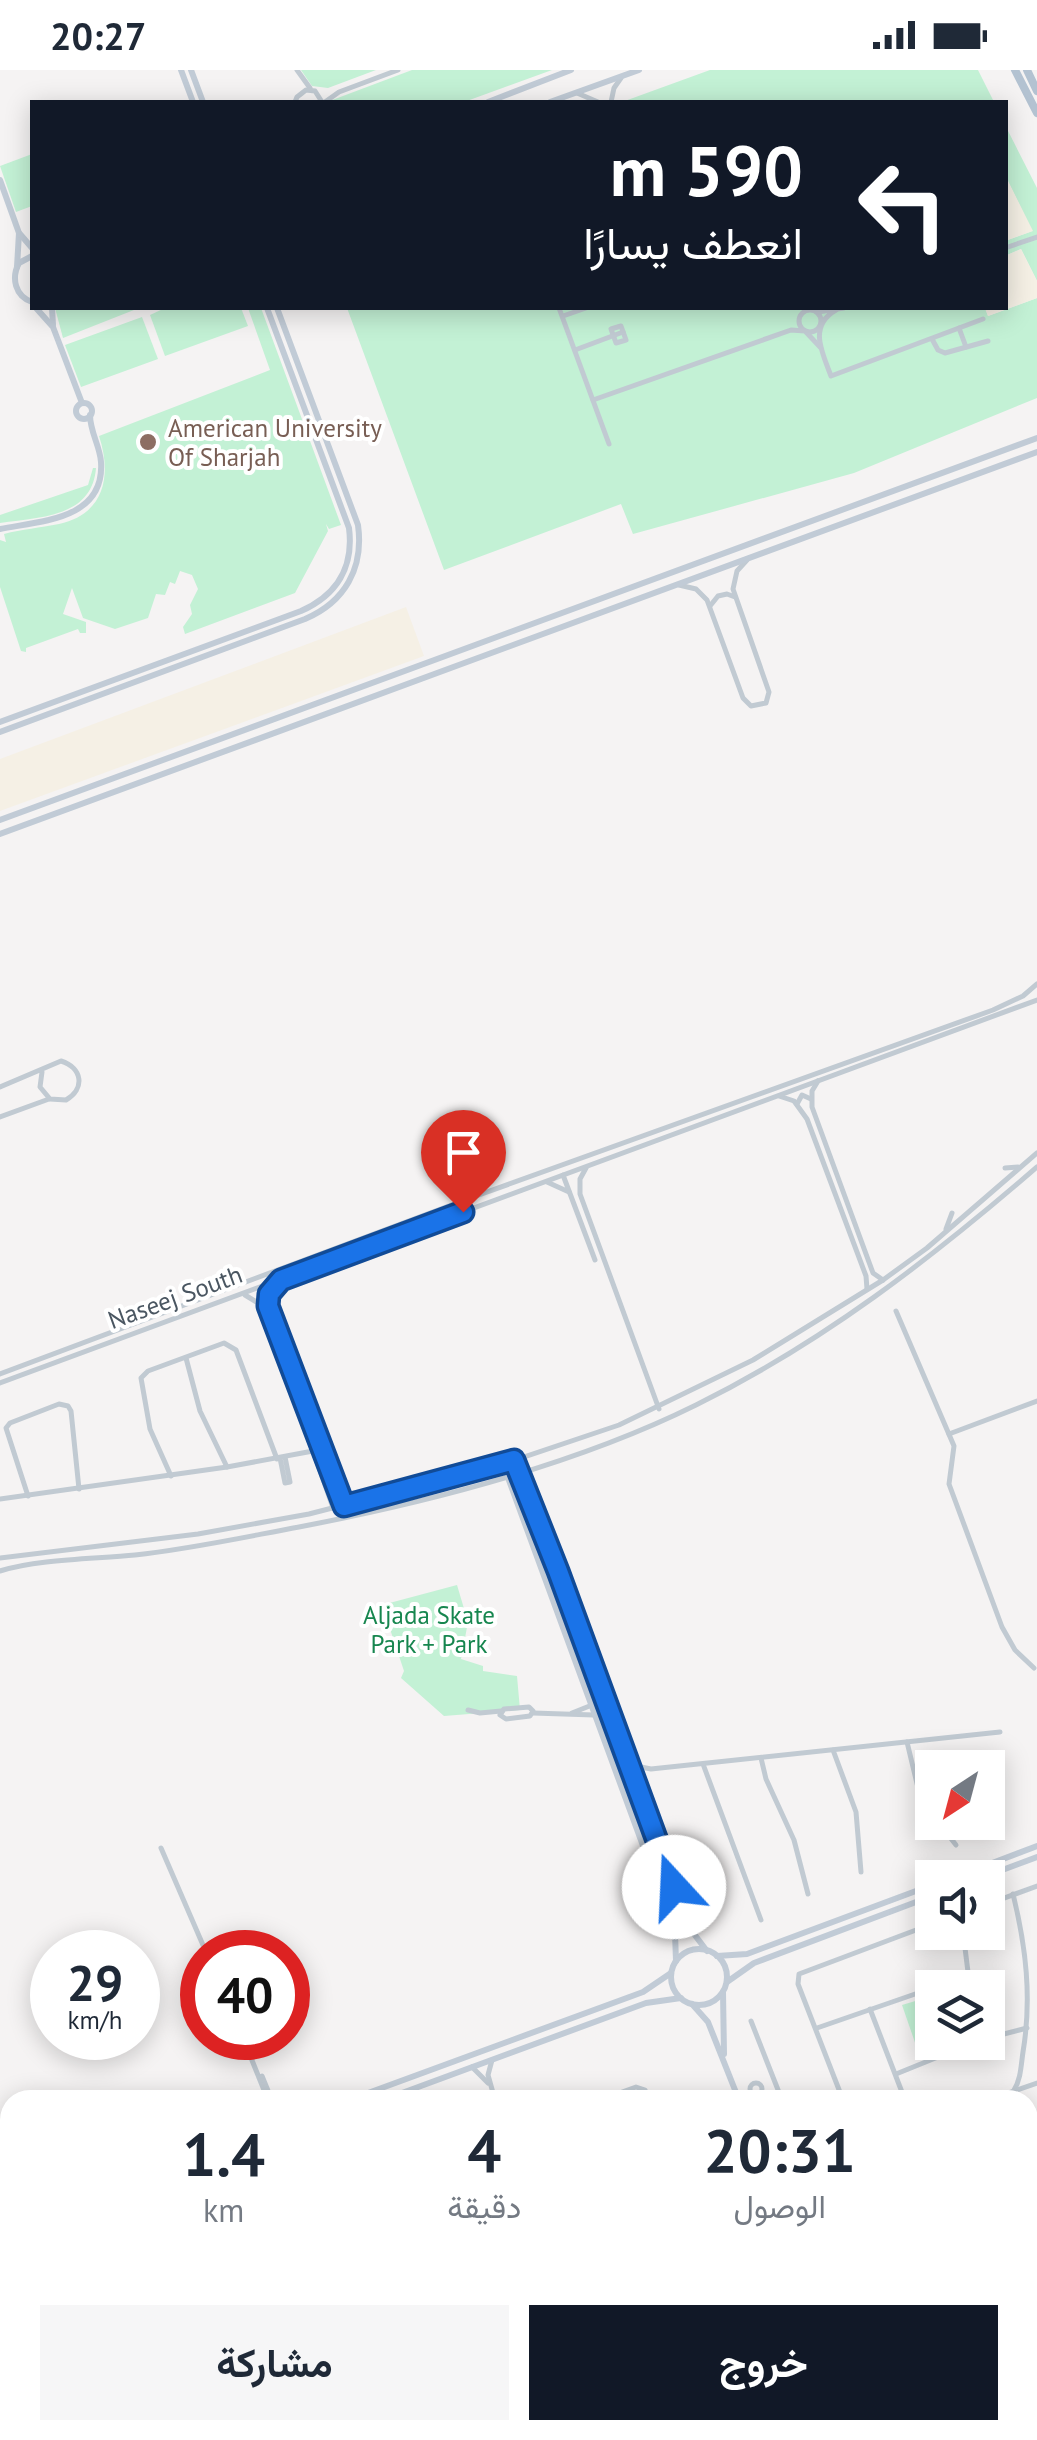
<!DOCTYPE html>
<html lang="ar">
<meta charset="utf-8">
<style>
:root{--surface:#fff;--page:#f6f6f7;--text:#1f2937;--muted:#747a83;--accent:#111827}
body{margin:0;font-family:"PT Sans",Vazirmatn,sans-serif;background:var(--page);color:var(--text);direction:rtl;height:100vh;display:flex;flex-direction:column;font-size:38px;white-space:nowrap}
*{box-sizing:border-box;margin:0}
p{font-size:32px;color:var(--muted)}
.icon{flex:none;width:55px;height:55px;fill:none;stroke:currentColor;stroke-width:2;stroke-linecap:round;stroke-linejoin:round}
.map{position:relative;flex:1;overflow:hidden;direction:ltr}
.sheet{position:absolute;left:0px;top:2020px;width:1038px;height:350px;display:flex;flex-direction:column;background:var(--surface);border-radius:30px 30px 0 0;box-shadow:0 5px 25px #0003;direction:rtl}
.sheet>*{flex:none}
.guide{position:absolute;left:30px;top:30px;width:978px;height:210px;border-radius:0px;box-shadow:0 5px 25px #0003;direction:rtl;background:#111827;color:#fff;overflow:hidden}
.needle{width:65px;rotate:216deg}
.tools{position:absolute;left:915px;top:1680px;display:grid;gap:20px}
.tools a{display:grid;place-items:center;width:90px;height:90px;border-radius:0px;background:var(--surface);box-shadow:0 5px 25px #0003;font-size:50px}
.speed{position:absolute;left:30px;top:1860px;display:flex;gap:20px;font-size:50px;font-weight:700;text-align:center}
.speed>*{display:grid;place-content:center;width:130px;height:130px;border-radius:50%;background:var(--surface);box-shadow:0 5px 25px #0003;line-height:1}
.speed small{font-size:25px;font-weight:400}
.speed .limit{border:15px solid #d22;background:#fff;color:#111}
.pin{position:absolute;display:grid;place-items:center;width:85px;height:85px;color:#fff;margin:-102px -42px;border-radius:50% 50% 50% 0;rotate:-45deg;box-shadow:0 0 10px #0007}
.pin .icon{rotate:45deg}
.me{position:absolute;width:110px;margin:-55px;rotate:340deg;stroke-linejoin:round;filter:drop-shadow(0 0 8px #0008)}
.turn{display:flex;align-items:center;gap:35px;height:210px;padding:0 40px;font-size:45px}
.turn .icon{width:130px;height:130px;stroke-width:2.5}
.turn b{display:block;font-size:70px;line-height:85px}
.eta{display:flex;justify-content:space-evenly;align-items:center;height:170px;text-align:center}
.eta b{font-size:60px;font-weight:700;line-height:70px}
.primary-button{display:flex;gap:20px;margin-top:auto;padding:20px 40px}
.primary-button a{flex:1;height:115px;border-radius:0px;background:var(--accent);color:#fff;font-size:40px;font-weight:700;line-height:115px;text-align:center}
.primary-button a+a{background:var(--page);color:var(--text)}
.status{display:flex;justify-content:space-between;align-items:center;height:70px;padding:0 50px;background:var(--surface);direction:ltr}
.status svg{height:28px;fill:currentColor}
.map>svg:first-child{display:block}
</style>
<div class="status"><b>20:27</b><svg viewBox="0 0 49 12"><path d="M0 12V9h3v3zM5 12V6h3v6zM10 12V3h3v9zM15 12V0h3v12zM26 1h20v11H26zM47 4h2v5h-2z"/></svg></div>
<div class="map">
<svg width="1037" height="2370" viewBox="0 0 1037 2370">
<rect width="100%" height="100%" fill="#f5f3f3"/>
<g fill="#c3f1d5">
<polygon points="301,0 376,0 328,18 312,16"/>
<polygon points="412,0 552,0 464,32 327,32"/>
<polygon points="710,0 978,0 994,32 622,32"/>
<polygon points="1005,55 1037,118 1037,211 1021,179 1005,186 1005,171 1032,161 1005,105"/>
<polygon points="32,84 32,136 16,142 0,96"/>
<polygon points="1037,228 1037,328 854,403 633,464 621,434 444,500 347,238 985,238 988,246"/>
<polygon points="55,238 139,238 63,268"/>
<polygon points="165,238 241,238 248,256 165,286 150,245"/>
<path d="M248,238H261L341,455L329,459L326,454L328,461L295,523L185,564L183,557L192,544L190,535L198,519L192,505L180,501L175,514L170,512L165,525L156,524L148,548L115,559L83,548L72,518L63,544L86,552V563H80L78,559L26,578V582L21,581L0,517V470L6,472L4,464C22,459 40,458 59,454C105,444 112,405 99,366L270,300Z"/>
<polygon points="142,247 158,289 81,317 65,275"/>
<path d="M93,398H96C92,448 39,447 0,453V445L88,415Z"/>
<polygon points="457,1515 468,1552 461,1589 483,1596 483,1601 517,1606 520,1640 444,1646 401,1608 404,1601 382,1535"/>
<polygon points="932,1926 932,1972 955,1973 920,1987 902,1935"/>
</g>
<g fill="#f5f0e5">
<polygon points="1005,105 1033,161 1005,171"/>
<polygon points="1021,179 1037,211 1037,228 988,246 985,238 1005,238 1005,186"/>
<polygon points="406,537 424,586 0,741 0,689"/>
</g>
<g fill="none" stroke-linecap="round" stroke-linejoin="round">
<g stroke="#c1cad2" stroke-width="5">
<polyline points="297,0 310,18"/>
<polyline points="577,23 598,32"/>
<polyline points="295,32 297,27 306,20 315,21 322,32"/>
<polyline points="325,32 339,22 398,0"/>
<polyline points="611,32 614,18 621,8"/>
<polyline points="1005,178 1037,167"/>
<polyline points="559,238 609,374"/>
<circle cx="810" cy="251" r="11"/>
<path d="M836,240C808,256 822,282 831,306L983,249"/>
<polyline points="818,242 844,238"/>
<polyline points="563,246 586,238"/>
<polygon points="621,256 626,270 616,273 611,259"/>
<polyline points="959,258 966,277"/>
<polyline points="932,269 938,280 945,283 988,271"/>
<polyline points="575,280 623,262"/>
<polyline points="593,330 791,260 805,261 820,277"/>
<polyline points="679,515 696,519 707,530 743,628 751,636 766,633 769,622 733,519 737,501 747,490"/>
<polyline points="710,536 718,526 727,524 735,527"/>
<polyline points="818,1011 812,1021 812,1037 873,1203 883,1210"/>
<path d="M0,1017L61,991C83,998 85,1019 66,1030L50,1029L40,1017L42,1002"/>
<polyline points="779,1026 794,1031 807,1049 866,1206 867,1219"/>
<polyline points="797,1034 802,1025 811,1029"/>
<polyline points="0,1047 49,1029"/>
<polyline points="586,1098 580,1109 580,1124 659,1339"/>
<polyline points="1005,1098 1018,1097"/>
<polyline points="563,1105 595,1190"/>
<polyline points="547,1112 569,1122"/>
<polyline points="946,1159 952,1143"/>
<polyline points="279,1212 269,1224 268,1236 344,1436"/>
<polyline points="245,1225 258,1233 280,1286 333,1438"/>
<polyline points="896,1241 954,1376 949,1414 1002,1557 1015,1580 1034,1598"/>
<polyline points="186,1288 200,1341 227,1397"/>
<polyline points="0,1304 462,1131 993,940 1023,926 1037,914"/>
<polyline points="0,1313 1037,930"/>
<polyline points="949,1364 1037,1331"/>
<polyline points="280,1388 285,1413 290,1412 285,1387"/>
<polyline points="171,1406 150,1359 141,1308 148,1301 224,1273 236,1280 277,1389"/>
<polyline points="28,1426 6,1358 10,1353 59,1334 68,1336 71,1341 79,1419"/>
<polyline points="0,1429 227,1397 313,1381"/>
<polyline points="0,1488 198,1464 309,1444 503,1394 619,1355 753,1290 883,1210 927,1178 1037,1083"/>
<path d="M0,1501C37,1489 95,1489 135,1485C190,1479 245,1467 299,1457C430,1432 577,1394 696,1335C822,1273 932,1188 1037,1097"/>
<polygon points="529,1637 533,1641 530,1646 506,1649 500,1645 504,1639"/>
<polyline points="468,1640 480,1643 501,1641"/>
<polyline points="533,1643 594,1645"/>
<polyline points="572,1643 592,1635"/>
<polyline points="907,1672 920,1726 932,1745"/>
<polyline points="833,1680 856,1742 861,1802"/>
<polyline points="761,1688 766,1709 794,1770 808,1824"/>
<polyline points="703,1694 761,1850"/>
<polyline points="631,1695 651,1699 1000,1662"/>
<polyline points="938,1752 956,1775"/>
<polyline points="161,1778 206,1882"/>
<path d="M1013,1824C1026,1877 1032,1928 1023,1982C1021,1995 1021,2009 1014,2020"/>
<polyline points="988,1834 1037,1816"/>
<polyline points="963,1862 970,1918"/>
<polyline points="870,1939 905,2030"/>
<polyline points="751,1951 782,2030"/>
<polyline points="817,1958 970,1905"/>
<polyline points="243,1968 268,2030"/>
<polyline points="988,1968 1027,1958"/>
<polyline points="492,1990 488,2005 495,2030"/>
<polyline points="472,1997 488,2013"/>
<polyline points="896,2004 975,1972"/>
<polyline points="262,2006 271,2028"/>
<circle cx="756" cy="2019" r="6"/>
<polyline points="600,2030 636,2017 645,2020 649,2030"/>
<polyline points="843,2030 798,1914 799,1904 932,1854"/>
<polyline points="988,2030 1037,2013"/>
<polyline points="1037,2076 1028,2079 1037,2108"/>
<polyline points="1028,2094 1037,2116"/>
<polyline points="1028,2202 1037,2206"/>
<polyline points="0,2264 10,2261"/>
<polyline points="1028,2265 1037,2270"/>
<polyline points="1028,2315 1037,2290"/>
<polyline points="1028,2320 1037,2324"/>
<polyline points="0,2330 10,2348"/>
<polyline points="1028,2347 1036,2370"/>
<polyline points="99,2360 103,2370"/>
<polyline points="228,2360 232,2370"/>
<polyline points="388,2360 391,2370"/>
<polyline points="398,2360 402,2370"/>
<polyline points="635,2360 639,2370"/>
<polyline points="970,2360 974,2370"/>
<polyline points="895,2369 910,2363"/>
<polyline points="488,2370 505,2360"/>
</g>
<g stroke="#c1cbd6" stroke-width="6">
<polyline points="181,0 193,32"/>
<polyline points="191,0 203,32"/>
<polyline points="488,32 571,0"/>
<polyline points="550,32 639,0"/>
<polyline points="0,110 19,163 17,197"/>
<polyline points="20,164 32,178"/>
<path d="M32,186L19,193C11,208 15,226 32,232"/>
<polyline points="36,238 53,257 82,333"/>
<polyline points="52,238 53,255"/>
<circle cx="84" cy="341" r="8"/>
<path d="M0,459C40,451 105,450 101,392C100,376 90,362 90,345"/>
<path d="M0,652L301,541C337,525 354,497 349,458L267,238"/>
<path d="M0,662L305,549C345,532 364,498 358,455L277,238"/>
<polyline points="0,750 1037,368"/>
<polyline points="0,764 1037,382"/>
<polyline points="514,1390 558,1501 683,1838 694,1864 707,1881"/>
<polyline points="503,1394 675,1863 676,1891"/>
<polyline points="953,1808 1037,1776"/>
<polyline points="981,1808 1037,1787"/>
<circle cx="699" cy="1907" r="28"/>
<polyline points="717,1886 747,1884 932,1815"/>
<polyline points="727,1912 754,1893 932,1826"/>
<polyline points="723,1922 724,1984"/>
<polyline points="692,1934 708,1952 739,2030"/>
<polyline points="349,2030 643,1922 671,1903"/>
<polyline points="383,2030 646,1933 681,1928"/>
<polyline points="0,2159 10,2155"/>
<polyline points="0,2171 10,2167"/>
<polyline points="892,2360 895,2370"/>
<polyline points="859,2370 869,2360"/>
</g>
<g stroke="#b3c2d1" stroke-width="8">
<polyline points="1015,0 1037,43"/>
<polyline points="1027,0 1037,21"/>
</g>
</g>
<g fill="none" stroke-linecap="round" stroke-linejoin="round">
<g stroke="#114b97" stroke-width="25">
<polyline id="route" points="463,1142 281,1210 269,1224 268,1236 344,1436 514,1390 558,1501 674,1817"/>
</g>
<use href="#route" stroke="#1a73e8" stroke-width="18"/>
</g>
<circle fill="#8d6e63" stroke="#fff" stroke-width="4" cx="148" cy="372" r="10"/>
<g text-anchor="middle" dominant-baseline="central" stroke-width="8" stroke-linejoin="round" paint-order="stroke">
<g font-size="25" fill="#785e54" stroke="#fff" text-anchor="start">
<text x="168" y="358">American University<tspan x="168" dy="29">Of Sharjah</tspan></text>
</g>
<g font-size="25" fill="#4a5661" stroke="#fff">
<text transform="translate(175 1227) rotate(-20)">Naseej South</text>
</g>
<g font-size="25" fill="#17864f" stroke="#fff">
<text x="429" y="1545">Aljada Skate<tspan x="429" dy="29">Park + Park</tspan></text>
</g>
</g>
</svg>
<div class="tools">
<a><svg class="needle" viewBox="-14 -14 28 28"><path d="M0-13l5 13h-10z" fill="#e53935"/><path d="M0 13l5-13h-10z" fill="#747a83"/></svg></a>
<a><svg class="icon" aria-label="sound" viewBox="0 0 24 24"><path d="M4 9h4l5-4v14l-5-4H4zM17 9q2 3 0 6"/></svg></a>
<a><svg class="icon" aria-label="layers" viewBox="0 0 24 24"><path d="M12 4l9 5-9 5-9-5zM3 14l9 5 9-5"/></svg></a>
</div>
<div class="speed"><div>29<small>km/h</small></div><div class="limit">40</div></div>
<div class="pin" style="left:463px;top:1142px;background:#d93025"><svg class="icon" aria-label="arrive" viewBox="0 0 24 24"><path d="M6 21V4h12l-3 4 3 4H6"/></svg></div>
<svg class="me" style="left:674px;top:1817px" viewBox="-20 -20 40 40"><circle r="19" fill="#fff"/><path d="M0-13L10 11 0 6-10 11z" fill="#1a73e8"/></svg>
<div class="guide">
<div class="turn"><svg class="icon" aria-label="left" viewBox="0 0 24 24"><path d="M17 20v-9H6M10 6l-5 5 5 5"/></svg><div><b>590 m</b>انعطف يسارًا</div></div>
</div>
<section class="sheet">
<div class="eta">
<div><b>20:31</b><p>الوصول</p></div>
<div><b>4</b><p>دقيقة</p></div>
<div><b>1.4</b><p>km</p></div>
</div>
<div class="primary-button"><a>خروج</a><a>مشاركة</a></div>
</section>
</div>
